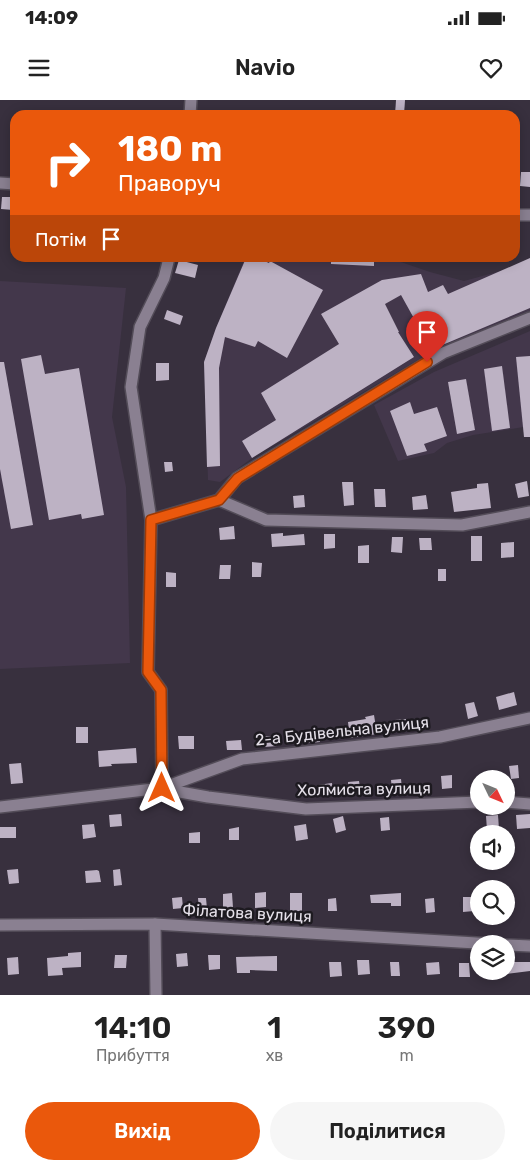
<!DOCTYPE html>
<html lang="uk">
<meta charset="utf-8">
<style>
:root{--surface:#fff;--page:#f6f6f6;--text:#222;--muted:#767676;--accent:#ea580c}
body{margin:0;font-family:Rubik,sans-serif;background:var(--page);color:var(--text);height:100vh;display:flex;flex-direction:column;font-size:19px;white-space:nowrap}
*{box-sizing:border-box;margin:0}
p{font-size:16px;color:var(--muted)}
.icon{flex:none;width:28px;height:28px;fill:none;stroke:currentColor;stroke-width:2;stroke-linecap:round;stroke-linejoin:round}
.map{position:relative;height:895px;overflow:hidden}
.sheet{display:flex;flex-direction:column;background:var(--surface);flex:1}
.sheet>*{flex:none}
.hud{position:absolute;left:10px;top:10px;width:510px;height:152px;border-radius:15px;box-shadow:0 2px 12px #0003;background:#ea580c;color:#fff;overflow:hidden}
.needle{width:32px;rotate:133deg}
.fabs{position:absolute;left:470px;top:670px;display:grid;gap:10px}
.fabs a{display:grid;place-items:center;width:45px;height:45px;border-radius:50%;background:var(--surface);box-shadow:0 2px 12px #0003;font-size:25px}
.pin{position:absolute;display:grid;place-items:center;width:42px;height:42px;color:#fff;margin:-51px -21px;border-radius:50% 50% 50% 0;rotate:-45deg;box-shadow:0 0 5px #0007}
.pin .icon{rotate:45deg}
.me{position:absolute;width:55px;margin:-28px;rotate:0deg;stroke-linejoin:round;filter:drop-shadow(0 0 4px #0008)}
.turn{display:flex;align-items:center;gap:18px;height:105px;padding:0 25px;font-size:22px}
.turn .icon{width:65px;height:65px;stroke-width:2.5}
.turn b{display:block;font-size:35px;line-height:42px}
.then{display:flex;align-items:center;height:48px;padding:0 25px;background:#0003;gap:10px;font-size:19px}
.eta{display:flex;justify-content:space-evenly;align-items:center;height:85px;text-align:center}
.eta b{font-size:30px;font-weight:600;line-height:35px}
.cta{display:flex;gap:10px;margin-top:auto;padding:10px 25px}
.cta a{flex:1;height:58px;border-radius:30px;background:var(--accent);color:#fff;font-size:20px;font-weight:600;line-height:58px;text-align:center}
.cta a+a{background:var(--page);color:var(--text)}
.status{display:flex;justify-content:space-between;align-items:center;height:35px;padding:0 25px;background:var(--surface);direction:ltr}
.status svg{height:14px;fill:currentColor}
header{display:flex;justify-content:space-between;align-items:center;height:65px;padding:0 25px;background:var(--surface);font-size:22px;font-weight:600}
.map>svg:first-child{display:block}
</style>
<div class="status"><b>14:09</b><svg viewBox="0 0 49 12"><path d="M0 12V9h3v3zM5 12V6h3v6zM10 12V3h3v9zM15 12V0h3v12zM26 1h20v11H26zM47 4h2v5h-2z"/></svg></div>
<header><svg class="icon" aria-label="menu" viewBox="0 0 24 24"><path d="M4 6h16M4 12h16M4 18h16"/></svg>Navio<svg class="icon" aria-label="heart" viewBox="0 0 24 24"><path d="M12 20l-8-8c-3-5 5-10 8-4 3-6 11-1 8 4z"/></svg></header>
<div class="map">
<svg width="530" height="895" viewBox="0 0 530 895">
<rect width="100%" height="100%" fill="#38303e"/>
<g fill="#43374b">
<polygon points="245,158 389,158 430,172 464,181 530,163 530,211 431,252 252,358 220,382 208,380 204,262 216,228"/>
<polygon points="0,181 126,188 112,317 126,387 130,563 0,569"/>
<polygon points="530,231 530,326 473,335 447,343 434,353 398,361 374,305 434,272"/>
</g>
<g fill="#bdb2c4">
<polygon points="396,0 405,0 404,15 395,15"/>
<polygon points="521,72 530,72 530,87 520,86"/>
<polygon points="2,97 13,97 13,110 1,109"/>
<polygon points="246,158 257,158 269,163 270,161 323,190 287,258 258,241 255,247 225,237 219,268 220,366 207,367 204,262 216,228"/>
<polygon points="331,158 374,158 374,166 331,164"/>
<polygon points="530,158 530,208 440,246 431,252 417,221 416,222 401,195 385,204 399,232 398,232 414,257 252,358 242,341 276,320 261,293 339,244 321,214 382,180 421,174 428,192 443,185 448,194"/>
<polygon points="179,160 198,165 195,178 175,173"/>
<polygon points="167,210 183,216 180,225 164,219"/>
<polygon points="41,255 45,274 79,268 104,415 82,419 81,414 49,420 21,259"/>
<polygon points="530,256 530,337 524,337 516,257"/>
<polygon points="0,262 4,262 33,425 11,429 0,369"/>
<polygon points="156,263 169,263 169,280 156,281"/>
<polygon points="502,266 510,328 492,331 484,269"/>
<polygon points="466,279 475,330 457,334 448,282"/>
<polygon points="410,302 414,314 437,307 447,336 424,344 427,351 407,356 390,311"/>
<polygon points="164,362 172,362 173,371 165,372"/>
<polygon points="527,381 529,396 518,398 515,384"/>
<polygon points="342,382 353,382 354,405 344,406"/>
<polygon points="488,383 491,408 454,412 451,392 477,388 477,384"/>
<polygon points="374,389 385,389 386,407 375,407"/>
<polygon points="304,395 305,407 294,408 293,396"/>
<polygon points="426,395 428,409 413,410 412,397"/>
<polygon points="234,426 235,439 220,440 219,428"/>
<polygon points="283,433 283,436 304,434 305,445 272,447 271,434"/>
<polygon points="324,434 335,434 335,448 324,449"/>
<rect x="471" y="436" width="11" height="25"/>
<polygon points="392,437 403,437 402,453 391,452"/>
<polygon points="419,438 431,438 432,450 420,450"/>
<polygon points="514,442 514,457 501,458 501,443"/>
<polygon points="369,445 369,463 358,463 358,446"/>
<polygon points="252,462 262,463 261,477 252,477"/>
<polygon points="220,465 231,465 230,479 219,479"/>
<rect x="438" y="469" width="8" height="12"/>
<polygon points="166,472 176,473 176,487 166,487"/>
<polygon points="514,592 517,605 499,610 496,597"/>
<polygon points="474,602 478,616 468,619 465,604"/>
<polygon points="374,615 377,634 350,638 348,622 366,619 365,617"/>
<polygon points="406,619 407,627 397,629 395,620"/>
<rect x="76" y="627" width="12" height="16"/>
<polygon points="318,629 320,642 309,643 307,630"/>
<polygon points="178,636 194,636 194,649 179,649"/>
<polygon points="264,636 277,636 277,646 264,647"/>
<polygon points="241,640 242,650 227,650 226,641"/>
<polygon points="136,648 137,663 111,664 112,666 99,667 98,651"/>
<polygon points="21,663 23,683 11,684 9,664"/>
<polygon points="518,665 519,678 511,679 509,666"/>
<polygon points="452,675 452,688 442,689 441,676"/>
<polygon points="401,679 402,689 392,690 391,680"/>
<polygon points="359,681 361,694 349,696 348,682"/>
<polygon points="332,683 333,695 319,696 318,685"/>
<polygon points="121,714 122,726 110,727 109,715"/>
<polygon points="530,714 530,728 517,729 516,715"/>
<polygon points="498,715 499,729 487,730 486,716"/>
<polygon points="343,716 346,730 336,733 333,719"/>
<polygon points="389,717 390,730 381,731 380,718"/>
<polygon points="94,724 96,737 83,739 82,725"/>
<polygon points="306,724 308,739 296,741 294,726"/>
<rect x="0" y="727" width="16" height="11"/>
<polygon points="239,727 239,740 229,740 229,729"/>
<polygon points="200,732 200,743 189,743 189,733"/>
<polygon points="18,769 19,783 9,784 7,770"/>
<polygon points="120,769 122,785 114,786 113,770"/>
<polygon points="97,770 99,771 101,782 86,783 85,771"/>
<polygon points="266,792 266,807 255,808 255,793"/>
<polygon points="232,793 233,808 223,808 223,794"/>
<rect x="290" y="793" width="12" height="18"/>
<polygon points="401,793 401,806 391,806 391,803 371,803 370,795"/>
<polygon points="182,797 183,808 173,809 172,798"/>
<polygon points="463,797 474,797 474,811 463,812"/>
<polygon points="198,798 206,798 207,809 199,810"/>
<polygon points="336,798 337,811 328,811 328,799"/>
<polygon points="434,798 435,812 426,813 425,799"/>
<polygon points="81,852 81,867 62,868 63,875 48,876 47,858 68,856 68,853"/>
<polygon points="187,853 188,866 177,867 176,854"/>
<polygon points="115,855 127,855 126,868 114,868"/>
<polygon points="208,855 220,855 220,869 209,870"/>
<polygon points="277,856 277,871 250,870 250,873 237,873 236,857"/>
<polygon points="18,857 19,874 8,875 7,858"/>
<polygon points="357,860 369,860 370,874 358,875"/>
<polygon points="329,862 341,862 342,876 330,877"/>
<polygon points="390,862 399,862 400,876 391,876"/>
<polygon points="439,862 440,874 427,875 426,863"/>
<polygon points="506,862 530,862 530,871 506,874"/>
<polygon points="459,863 469,863 470,877 459,877"/>
</g>
<g fill="none" stroke-linecap="round" stroke-linejoin="round">
<g stroke="#534c58" stroke-width="14">
<g id="minor">
<polyline points="190,15 191,0"/>
<polyline points="0,83 15,84"/>
<polyline points="515,115 530,115"/>
<polyline points="219,400 266,420 462,425 530,412"/>
<polyline points="151,420 219,400 237,378 443,253 530,218"/>
<polyline points="162,688 161,590 148,572 151,420 131,287 140,227 164,178 169,158"/>
<polyline points="163,689 208,697 306,709 479,702"/>
<polyline points="506,702 530,704"/>
<polyline points="0,707 162,688 242,659 440,637 530,618"/>
<polyline points="155,824 156,895"/>
<polyline points="0,825 155,824 493,844"/>
<polyline points="506,845 530,846"/>
</g>
</g>
<use href="#minor" stroke="#8a8091" stroke-width="11"/>
</g>
<g fill="none" stroke-linecap="round" stroke-linejoin="round">
<g stroke="#983908" stroke-width="12">
<polyline id="route" points="162,688 161,590 148,572 151,420 219,400 238,378 427,262"/>
</g>
<use href="#route" stroke="#ea580c" stroke-width="9"/>
</g>
<g text-anchor="middle" dominant-baseline="central" stroke-width="5" stroke-linejoin="round" paint-order="stroke">
<g font-size="16" fill="#e5e0e9" stroke="#1d1a20">
<text transform="translate(342 631) rotate(-6)">2-а Будівельна вулиця</text>
<text transform="translate(364 689) rotate(-1)">Холмиста вулиця</text>
<text transform="translate(247 813) rotate(3)">Філатова вулиця</text>
</g>
</g>
</svg>
<div class="fabs">
<a><svg class="needle" viewBox="-14 -14 28 28"><path d="M0-13l5 13h-10z" fill="#e53935"/><path d="M0 13l5-13h-10z" fill="#767676"/></svg></a>
<a><svg class="icon" aria-label="sound" viewBox="0 0 24 24"><path d="M4 9h4l5-4v14l-5-4H4zM17 9q2 3 0 6"/></svg></a>
<a><svg class="icon" aria-label="search" viewBox="0 0 24 24"><circle cx="10" cy="10" r="6"/><path d="M15 15l6 6"/></svg></a>
<a><svg class="icon" aria-label="layers" viewBox="0 0 24 24"><path d="M12 4l9 5-9 5-9-5zM3 14l9 5 9-5"/></svg></a>
</div>
<div class="pin" style="left:427px;top:262px;background:#d93025"><svg class="icon" aria-label="arrive" viewBox="0 0 24 24"><path d="M6 21V4h12l-3 4 3 4H6"/></svg></div>
<svg class="me" style="left:162px;top:688px" viewBox="-20 -20 40 40"><path d="M0-17L14 15 0 8-14 15z" fill="#ea580c" stroke="#fff" stroke-width="4"/></svg>
<div class="hud">
<div class="turn"><svg class="icon" aria-label="right" viewBox="0 0 24 24"><path d="M7 20v-9h11M14 6l5 5-5 5"/></svg><div><b>180 m</b>Праворуч</div></div>
<div class="then">Потім<svg class="icon" aria-label="arrive" viewBox="0 0 24 24"><path d="M6 21V4h12l-3 4 3 4H6"/></svg></div>
</div>
</div>
<section class="sheet">
<div class="eta">
<div><b>14:10</b><p>Прибуття</p></div>
<div><b>1</b><p>хв</p></div>
<div><b>390</b><p>m</p></div>
</div>
<div class="cta"><a>Вихід</a><a>Поділитися</a></div>
</section>
